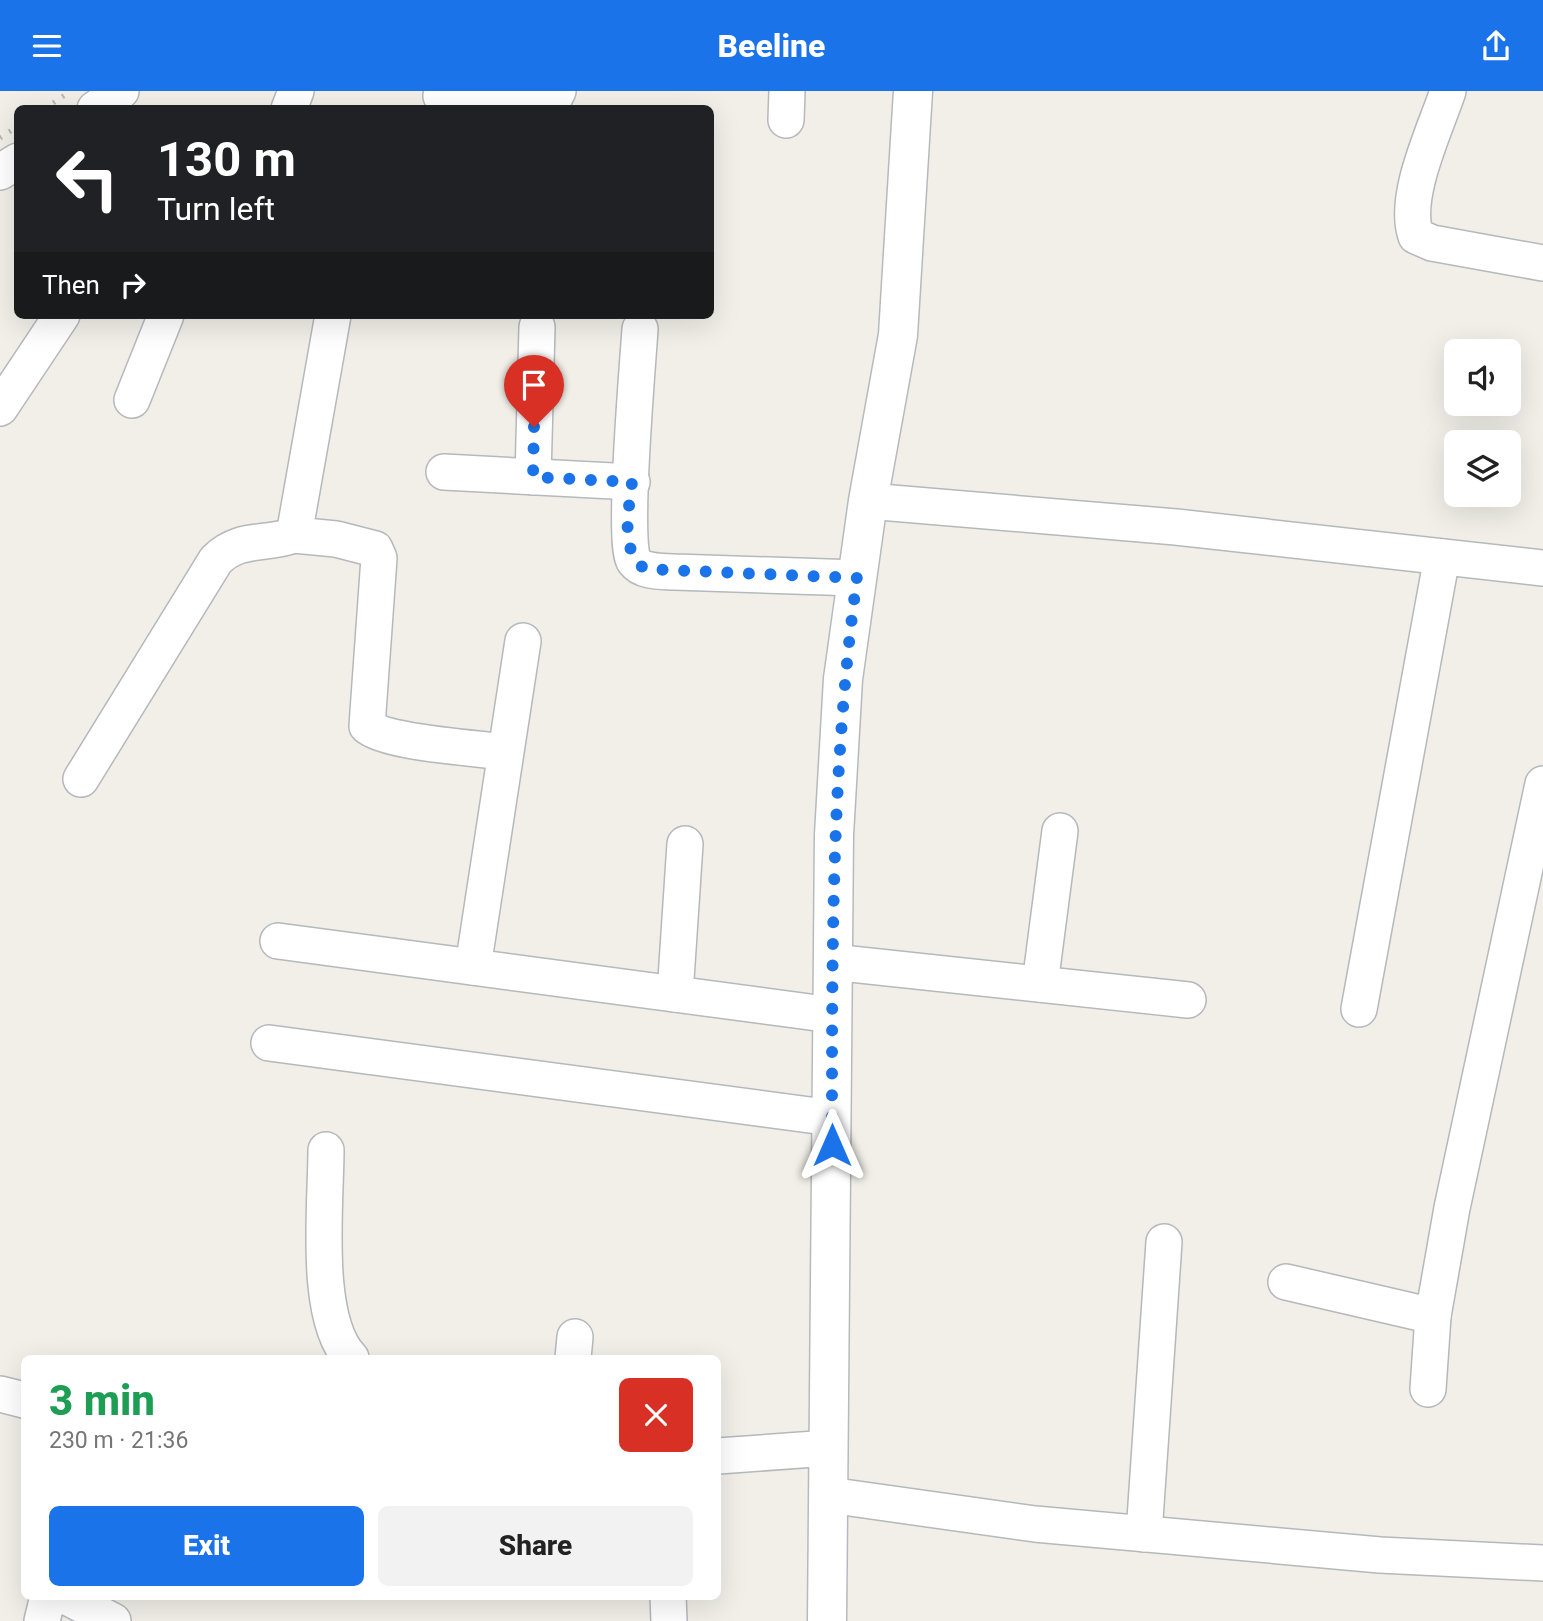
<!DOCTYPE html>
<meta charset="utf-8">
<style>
:root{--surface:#fff;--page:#f2f2f2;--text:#222;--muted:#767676;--accent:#1a73e8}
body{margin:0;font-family:Roboto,sans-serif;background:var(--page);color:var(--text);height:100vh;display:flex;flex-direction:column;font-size:26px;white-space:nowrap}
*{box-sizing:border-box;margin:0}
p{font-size:23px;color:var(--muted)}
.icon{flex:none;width:38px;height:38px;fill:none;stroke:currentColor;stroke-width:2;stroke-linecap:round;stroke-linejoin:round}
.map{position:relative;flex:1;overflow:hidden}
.drawer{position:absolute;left:21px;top:1264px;width:700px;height:245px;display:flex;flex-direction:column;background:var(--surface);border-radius:10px;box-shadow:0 7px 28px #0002}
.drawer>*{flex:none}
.hud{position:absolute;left:14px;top:14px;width:700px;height:214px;border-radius:10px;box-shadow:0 7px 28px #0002;background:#202124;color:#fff;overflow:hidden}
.fabs{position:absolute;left:1444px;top:248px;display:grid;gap:14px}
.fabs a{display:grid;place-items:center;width:77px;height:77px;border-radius:10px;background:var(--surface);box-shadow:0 7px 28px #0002;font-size:35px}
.pin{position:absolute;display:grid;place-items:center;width:60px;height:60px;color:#fff;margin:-72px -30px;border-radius:50% 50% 50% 0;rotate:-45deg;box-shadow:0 0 7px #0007}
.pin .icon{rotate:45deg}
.me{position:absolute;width:77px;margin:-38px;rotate:0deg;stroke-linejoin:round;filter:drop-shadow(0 0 5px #0008)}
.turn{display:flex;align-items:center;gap:24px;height:147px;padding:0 28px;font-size:32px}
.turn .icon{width:91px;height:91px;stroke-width:2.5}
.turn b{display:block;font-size:49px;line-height:60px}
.then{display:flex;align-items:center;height:66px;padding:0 28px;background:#0003;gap:14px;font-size:26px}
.round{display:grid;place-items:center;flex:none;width:74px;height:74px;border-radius:10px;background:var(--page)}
.overview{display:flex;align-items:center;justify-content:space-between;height:119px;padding:0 28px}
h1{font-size:42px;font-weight:800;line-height:52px;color:#1e9e55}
.action{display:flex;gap:14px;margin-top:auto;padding:14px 28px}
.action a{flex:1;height:80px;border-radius:10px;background:var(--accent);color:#fff;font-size:28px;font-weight:800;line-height:80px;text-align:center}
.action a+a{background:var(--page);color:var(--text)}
header{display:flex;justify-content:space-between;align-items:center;height:91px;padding:0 28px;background:var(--accent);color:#fff;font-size:32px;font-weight:800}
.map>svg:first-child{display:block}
</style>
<header><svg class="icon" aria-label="menu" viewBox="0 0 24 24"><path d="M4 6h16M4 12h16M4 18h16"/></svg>Beeline<svg class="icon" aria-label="share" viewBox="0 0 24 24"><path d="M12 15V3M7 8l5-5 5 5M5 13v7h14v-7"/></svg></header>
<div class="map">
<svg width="1543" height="1530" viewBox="0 0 1543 1530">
<rect width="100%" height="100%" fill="#f1efe8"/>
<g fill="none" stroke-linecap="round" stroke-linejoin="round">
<g stroke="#b5b8bc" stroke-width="38">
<g id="street">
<path d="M1448,0C1435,39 1402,106 1416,145L1432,152L1543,172"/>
<path d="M441,5C480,12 518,22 555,6L558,0"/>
<polyline points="95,18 121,0"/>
<polyline points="289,18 296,0"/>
<polyline points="786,29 787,0"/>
<polyline points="0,81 18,70"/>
<path d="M640,238C638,270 622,454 634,470C643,482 662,480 675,481L857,487"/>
<polyline points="132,309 166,224"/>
<polyline points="0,317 62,224"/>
<polyline points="444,381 632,391"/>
<polyline points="533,386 537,236"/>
<polyline points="868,410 1176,436 1543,477"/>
<path d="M294,444L336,448L375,458L379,467L367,635C386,652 476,657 505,661"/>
<path d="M81,688L216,469C240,445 265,455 294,444L333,224"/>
<polyline points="278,850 832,924"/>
<polyline points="832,871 1188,909"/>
<polyline points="473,876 523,550"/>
<polyline points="1040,893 1060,740"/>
<polyline points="675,903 685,753"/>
<polyline points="1359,918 1442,466"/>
<polyline points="269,952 832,1027"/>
<path d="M326,1059C326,1113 313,1228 351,1267"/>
<polyline points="1286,1191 1433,1225"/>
<polyline points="573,1267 575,1246"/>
<polyline points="1428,1298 1433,1225 1452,1117 1543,693"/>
<polyline points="0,1303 24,1309"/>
<polyline points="718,1365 829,1357"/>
<polyline points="829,1404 1035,1433 1380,1464 1543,1472"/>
<polyline points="1144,1443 1164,1151"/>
<polyline points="65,1505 113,1530"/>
<polyline points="668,1505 669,1530"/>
<polyline points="42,1530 48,1505"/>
</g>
</g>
<g stroke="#b6babf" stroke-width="41">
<polyline id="secondary" points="827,1530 834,744 843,588 868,410 898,244 913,0"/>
</g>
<use href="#street" stroke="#fff" stroke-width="35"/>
<use href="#secondary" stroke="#fff" stroke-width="38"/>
<g stroke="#b6b7b8" stroke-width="5" stroke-dasharray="2 9" stroke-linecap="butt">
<polyline points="44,18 71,0"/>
<polyline points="0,47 18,35"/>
</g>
</g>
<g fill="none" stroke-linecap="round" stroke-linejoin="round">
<path stroke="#1a73e8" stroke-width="12" stroke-dasharray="0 21.6" d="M534,336L533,386L632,391C629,420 619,459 645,478L857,487C831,675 832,865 832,1054"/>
</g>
</svg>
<div class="fabs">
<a><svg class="icon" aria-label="sound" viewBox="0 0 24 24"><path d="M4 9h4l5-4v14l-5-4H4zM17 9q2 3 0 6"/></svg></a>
<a><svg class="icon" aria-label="layers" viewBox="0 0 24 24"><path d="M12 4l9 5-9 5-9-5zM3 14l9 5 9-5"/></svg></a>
</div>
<div class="pin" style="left:534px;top:336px;background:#d93025"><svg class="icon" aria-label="arrive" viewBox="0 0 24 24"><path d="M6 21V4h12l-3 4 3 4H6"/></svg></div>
<svg class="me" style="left:832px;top:1054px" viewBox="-20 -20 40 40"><path d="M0-17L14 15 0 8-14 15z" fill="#1a73e8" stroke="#fff" stroke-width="4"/></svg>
<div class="hud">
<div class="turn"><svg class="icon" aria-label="left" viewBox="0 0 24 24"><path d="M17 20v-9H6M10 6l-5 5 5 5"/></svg><div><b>130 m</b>Turn left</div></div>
<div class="then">Then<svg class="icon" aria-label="right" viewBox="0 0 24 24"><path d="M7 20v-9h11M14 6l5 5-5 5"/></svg></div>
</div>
<section class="drawer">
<div class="overview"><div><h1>3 min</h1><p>230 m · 21:36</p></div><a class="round" style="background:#d93025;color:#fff"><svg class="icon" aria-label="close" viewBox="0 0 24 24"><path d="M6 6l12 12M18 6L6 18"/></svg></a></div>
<div class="action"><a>Exit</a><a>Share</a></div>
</section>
</div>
